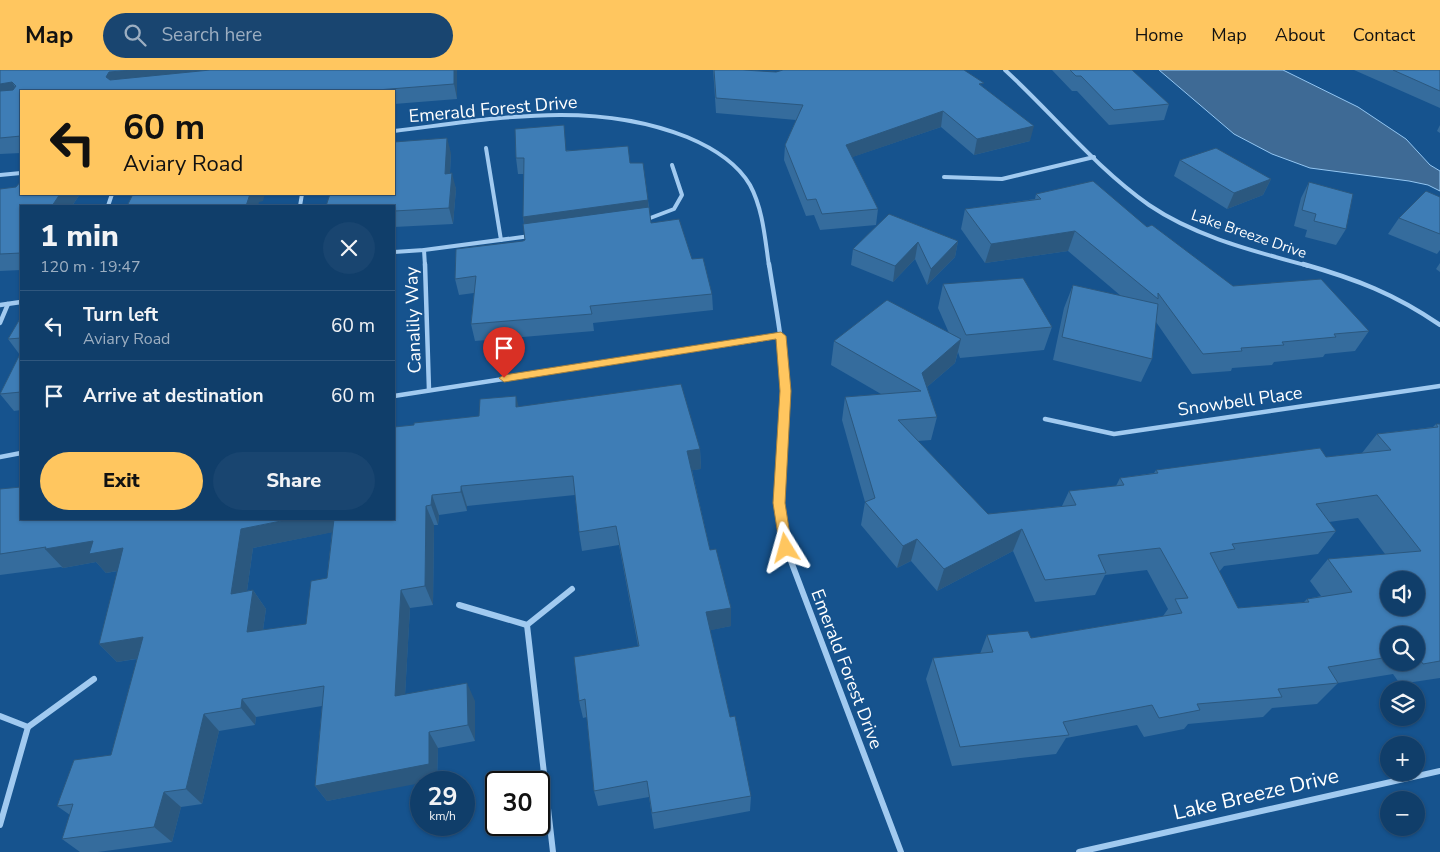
<!DOCTYPE html>
<meta charset="utf-8">
<style>
:root{--surface:#103e6a;--page:#194570;--text:#f1f3f6;--muted:#9caec1;--line:#30577e;--accent:#ffc65f}
body{margin:0;font-family:"Nunito Sans",sans-serif;background:var(--page);color:var(--text);height:100vh;display:flex;flex-direction:column;font-size:19px;white-space:nowrap}
*{box-sizing:border-box;margin:0}
p{font-size:16px;color:var(--muted)}
.icon{flex:none;width:28px;height:28px;fill:none;stroke:currentColor;stroke-width:2;stroke-linecap:round;stroke-linejoin:round}
.map{position:relative;flex:1;overflow:hidden}
.panel{position:absolute;left:20px;top:135px;width:375px;height:315px;display:flex;flex-direction:column;background:var(--surface);border-radius:0px;box-shadow:0 1px 4px #0004,0 0 0 1px var(--line)}
.panel>*{flex:none}
.guide{position:absolute;left:20px;top:20px;width:375px;height:105px;border-radius:0px;box-shadow:0 1px 4px #0004,0 0 0 1px var(--line);background:#ffc65f;color:#111;overflow:hidden}
.buttons{position:absolute;left:1380px;top:501px;display:grid;gap:10px}
.buttons a{display:grid;place-items:center;width:45px;height:45px;border-radius:50%;background:var(--surface);box-shadow:0 1px 4px #0004,0 0 0 1px var(--line);font-size:25px}
.speed{position:absolute;left:410px;top:701px;display:flex;gap:10px;font-size:25px;font-weight:700;text-align:center}
.speed>*{display:grid;place-content:center;width:65px;height:65px;border-radius:50%;background:var(--surface);box-shadow:0 1px 4px #0004,0 0 0 1px var(--line);line-height:1}
.speed small{font-size:12px;font-weight:400}
.speed .limit{border:2px solid #111;border-radius:8px;background:#fff;color:#111}
.pin{position:absolute;display:grid;place-items:center;width:42px;height:42px;color:#fff;margin:-51px -21px;border-radius:50% 50% 50% 0;rotate:-45deg;box-shadow:0 0 5px #0007}
.pin .icon{rotate:45deg}
.me{position:absolute;width:55px;margin:-28px;rotate:352deg;stroke-linejoin:round;filter:drop-shadow(0 0 4px #0008)}
.turn{display:flex;align-items:center;gap:18px;height:105px;padding:0 20px;font-size:22px}
.turn .icon{width:65px;height:65px;stroke-width:2.5}
.turn b{display:block;font-size:35px;line-height:42px}
.round{display:grid;place-items:center;flex:none;width:52px;height:52px;border-radius:26px;background:var(--page)}
.summary{display:flex;align-items:center;justify-content:space-between;height:85px;padding:0 20px}
h1{font-size:30px;font-weight:800;line-height:38px}
.cta{display:flex;gap:10px;margin-top:auto;padding:10px 20px}
.cta a{flex:1;height:58px;border-radius:30px;background:var(--accent);color:#111;font-size:20px;font-weight:800;line-height:58px;text-align:center}
.cta a+a{background:var(--page);color:var(--text)}
ul{padding:0;list-style:none}
li{display:flex;align-items:center;gap:15px;height:70px;padding:0 20px;border-top:1px solid var(--line)}
li div{flex:1}
li b{display:block;font-size:19px}
li em{font-style:normal}
header{display:flex;align-items:center;gap:30px;box-sizing:border-box;height:70px;padding:0 25px;background:var(--accent);color:#111}
header strong{font-size:24px}
nav{display:flex;gap:28px;margin-inline-start:auto;font-size:18px}
.search{width:350px;height:45px;background:var(--page);display:flex;align-items:center;gap:12px;box-sizing:border-box;padding:0 18px;border-radius:28px;color:var(--muted);font-size:19px}
.map>svg:first-child{display:block}
</style>
<header>
<strong>Map</strong>
<div class="search"><svg class="icon" aria-label="search" viewBox="0 0 24 24"><circle cx="10" cy="10" r="6"/><path d="M15 15l6 6"/></svg>Search here</div>
<nav><a>Home</a><a>Map</a><a>About</a><a>Contact</a></nav>
</header>
<div class="map">
<svg width="1440" height="782" viewBox="0 0 1440 782">
<rect width="100%" height="100%" fill="#16538e"/>
<polygon fill="#3e6a95" stroke="#93c6f2" points="1159,0 1283,0 1358,37 1406,69 1430,95 1440,101 1440,121 1428,115 1409,111 1310,98 1272,84 1234,64"/>
<g fill="none" stroke-linecap="round" stroke-linejoin="round">
<g stroke="#a1caf0" stroke-width="4">
<path d="M1005,0C1053,44 1095,97 1149,135C1196,167 1254,181 1308,196"/>
<path d="M394,61C493,49 592,29 687,67C711,77 736,91 750,115C763,139 765,169 769,196"/>
<polyline points="486,78 501,170"/>
<polyline points="0,105 21,103"/>
<polyline points="944,107 1002,109 1094,87"/>
<polyline points="108,136 112,124"/>
<polyline points="300,136 302,124"/>
<polyline points="645,150 674,139 682,125 672,95"/>
<polyline points="424,180 425,196"/>
<polyline points="394,182 424,180 530,166"/>
</g>
<g stroke="#a1caf0" stroke-width="4.5">
<polyline points="425,194 429,320"/>
<path d="M769,194C776,239 785,283 785,328C785,369 776,409 782,450"/>
<path d="M1303,194C1356,209 1395,224 1440,255"/>
<polyline points="0,235 21,232"/>
<polyline points="0,253 8,234"/>
<polyline points="394,326 781,266"/>
<polyline points="1045,349 1114,364 1440,316"/>
<polyline points="0,387 21,383"/>
</g>
<g stroke="#a1caf0" stroke-width="6">
<polyline points="782,449 786,478 901,782"/>
<polyline points="459,535 527,555 572,519"/>
<polyline points="527,555 553,782"/>
<polyline points="0,646 28,657 94,609"/>
<polyline points="0,755 28,657"/>
<polyline points="1079,782 1440,701"/>
</g>
</g>
<g fill="#356c9d" fill-rule="evenodd">
<polygon points="0,0 457,0 457,29 394,34 394,21 21,21 21,83 0,84"/>
<polygon points="713,0 776,2 965,1 983,17 1030,71 974,85 941,57 852,87 878,139 876,155 820,160 814,145 806,146 784,90 785,75 796,50 716,43 714,13"/>
<polygon points="1052,0 1132,0 1169,34 1164,50 1109,55 1077,21 1072,21"/>
<polygon points="1354,0 1440,0 1440,38"/>
<polygon points="1440,55 1440,63 1437,61"/>
<polygon points="567,80 630,93 648,130 651,153 692,189 712,224 713,240 593,253 594,261 475,271 471,254 474,223 459,225 455,209 525,170 524,154 523,147 524,104 518,104 516,88"/>
<polygon points="451,83 450,103 456,119 453,154 394,157 394,136"/>
<polygon points="1180,90 1271,109 1263,125 1227,139 1174,106"/>
<polygon points="1309,112 1346,159 1336,175 1305,167 1307,160 1294,156 1301,128"/>
<polygon points="0,119 21,124 80,124 72,136 21,136 21,200 0,201"/>
<polygon points="1036,124 1147,157 1233,216 1369,261 1355,281 1325,284 1323,287 1274,292 1272,295 1232,298 1231,301 1192,304 1156,252 1152,289 1141,312 1053,290 1064,238 1073,215 1121,226 1068,181 985,193 961,159 965,139 1035,129"/>
<polygon points="1440,127 1440,180 1437,184 1388,164 1399,148"/>
<polygon points="889,144 958,171 955,187 927,215 915,189 893,212 851,195 853,179"/>
<polygon points="1440,193 1440,202 1436,199"/>
<path d="M943,214L1052,257L1044,280L960,288L958,282L955,293L927,317L937,347L931,370L918,371L988,444L1062,436L1069,421L1116,416L1120,408L1154,403L1156,400L1326,387L1362,383L1377,364L1433,357L1436,354H1440V608L1400,614L1393,604L1338,613L1317,634L1272,638L1263,647L1188,654L1184,659L1144,667L1137,655L1066,668L1056,684L952,696L926,609L933,588L980,584L987,565L1031,568L1163,546L1168,539L1147,500L1105,505L1095,525L1035,532L1013,481L937,521L911,491L897,498L861,455L865,432L842,350L845,327L881,324L831,295L834,271L949,263L938,238ZM1358,448L1385,484L1328,489L1310,511L1321,526L1307,529L1304,532L1238,538L1219,502L1224,496L1318,484L1336,461L1329,452ZM1389,565H1416V592H1389Z"/>
<polygon points="21,247 21,340 14,341 0,324 20,285 8,269"/>
<path d="M519,336L700,379L701,399L692,400L710,480L731,538V556L710,560L730,647L751,726L750,741L654,759L649,727L598,736L594,721L587,647L583,648L579,631L638,576L619,475L582,481L579,462L575,425L467,436V441L439,445L438,455H434L433,535L410,538L405,625L475,631V671L438,678L437,710L421,712L327,731L315,716L322,636L256,647L255,655L219,661L202,734L181,737L172,772L98,782H80L62,769L70,745L57,736L111,685L137,589L117,592L99,574L118,501L106,503L96,492L63,498L61,497L0,505V419L21,449L414,355L479,346ZM332,462L327,508L306,554L263,560L266,539L253,520L247,521L253,478Z"/>
</g>
<g fill="#2b587f">
<polygon points="133,0 290,0 117,17 106,7 109,2"/>
<polygon points="454,0 457,0 457,29 454,14"/>
<polygon points="12,12 21,27 0,30 0,14"/>
<polygon points="943,41 941,57 844,90 846,75"/>
<polygon points="1034,56 1030,71 974,85 977,69"/>
<polygon points="447,68 451,83 449,119 445,104"/>
<polygon points="452,103 456,119 453,154 449,138"/>
<polygon points="1271,109 1263,125 1227,139 1234,123"/>
<polygon points="60,124 80,124 72,136 52,136"/>
<polygon points="250,124 265,124 263,131 259,132 258,136 246,136"/>
<polygon points="648,130 649,146 526,163 523,147"/>
<polygon points="1075,161 1068,181 985,193 991,174"/>
<polygon points="958,171 955,187 927,215 931,199"/>
<polygon points="918,172 915,189 893,212 895,196"/>
<polygon points="961,269 955,293 920,323 922,303"/>
<polygon points="516,326 521,346 516,337"/>
<polygon points="700,379 701,399 688,401 687,381"/>
<polygon points="461,416 467,436 467,441 461,422"/>
<polygon points="432,425 439,445 438,455 431,435"/>
<polygon points="426,436 434,455 433,535 425,516"/>
<polygon points="291,449 339,449 344,460 253,478 244,542 231,524 241,459"/>
<polygon points="1022,459 1013,481 937,521 944,499"/>
<polygon points="917,469 911,491 897,498 903,476"/>
<polygon points="93,471 123,478 138,497 106,503 96,492 63,498 45,479"/>
<polygon points="253,520 266,539 260,580 247,562"/>
<polygon points="401,520 410,538 404,644 395,626"/>
<polygon points="731,538 731,556 707,561 706,542"/>
<polygon points="143,567 159,585 117,592 99,574"/>
<polygon points="467,613 475,631 475,671 468,655"/>
<polygon points="242,629 256,647 255,655 241,638"/>
<polygon points="204,644 219,661 202,734 186,719"/>
<polygon points="429,662 438,678 437,710 421,712 421,713 327,731 315,716"/>
<polygon points="164,722 181,737 172,772 154,757"/>
</g>
<g fill="#3e7db6" stroke="#2b587f" fill-rule="evenodd">
<polygon points="0,0 133,0 109,2 106,7 110,10 210,0 454,0 454,14 377,20 377,21 21,21 21,66 0,68 0,21 13,20 16,16 12,12 0,14"/>
<polygon points="714,0 743,0 776,2 783,0 964,0 984,13 979,14 1034,56 977,69 943,41 846,75 878,139 822,144 816,129 807,130 785,75 803,35 716,28"/>
<polygon points="1070,0 1132,0 1169,34 1114,40 1081,6 1076,6"/>
<polygon points="1393,0 1440,0 1440,21"/>
<polygon points="564,55 566,81 628,76 630,93 643,93 648,130 523,147 524,88 516,88 515,59"/>
<polygon points="447,68 445,104 452,103 449,138 394,141 394,136 326,136 330,124 394,124 394,72"/>
<polygon points="1216,78 1271,109 1234,123 1180,90"/>
<polygon points="21,111 21,124 60,124 52,136 21,136 21,183 0,184 0,119 16,117"/>
<polygon points="1093,111 1147,157 1152,155 1233,216 1321,209 1369,261 1334,264 1336,267 1282,272 1284,275 1241,278 1242,281 1203,284 1158,223 1158,229 1075,161 991,174 965,139 1041,129 1036,124"/>
<polygon points="1309,112 1353,124 1346,159 1314,151 1316,144 1302,140"/>
<polygon points="1426,121 1440,127 1440,164 1399,148"/>
<polygon points="133,124 250,124 246,136 127,136"/>
<polygon points="649,137 651,153 679,149 692,189 703,188 712,224 590,236 592,244 471,254 476,206 455,209 456,179 523,171 525,170 523,154"/>
<polygon points="889,144 958,171 931,199 918,172 895,196 853,179"/>
<polygon points="1023,208 1052,257 966,265 943,214"/>
<polygon points="1073,215 1158,234 1152,289 1062,267"/>
<path d="M887,230L961,269L922,303L937,347L898,350L988,444L1076,435L1069,421L1124,415L1120,408L1158,403L1156,400L1320,378L1326,387L1391,380L1377,364L1438,357L1436,354H1440V591L1423,594L1416,584V565H1389V587L1328,597L1338,613L1278,619L1282,627L1197,634L1200,640L1159,648L1152,635L1063,652L1069,665L960,677L933,588L993,582L987,565L1028,561L1031,568L1182,543L1175,529L1188,528L1160,478L1098,485L1106,503L1045,510L1022,459L944,499L917,469L903,476L865,432L875,428L845,327L921,321L834,271ZM1377,425L1421,481L1328,489L1352,522L1307,529L1309,532L1238,538L1210,483L1235,479L1232,474L1336,461L1316,434ZM1389,510H1416V538H1389Z"/>
<polygon points="21,247 21,268 8,269"/>
<polygon points="21,282 21,322 0,324"/>
<polygon points="681,314 700,379 687,381 710,480 716,479 731,538 706,542 730,647 735,646 751,726 652,743 647,711 594,721 585,629 579,631 574,587 639,576 616,456 579,462 573,406 461,416 461,422 432,425 431,435 426,436 425,516 401,520 395,626 467,613 468,655 429,662 429,694 315,716 324,616 242,629 241,638 204,644 186,719 164,722 154,757 62,769 73,734 57,736 74,690 111,685 143,567 99,574 123,478 89,484 93,471 45,479 46,477 0,484 0,419 21,417 21,449 291,449 241,459 231,524 253,520 247,562 306,554 311,511 327,508 334,449 394,449 394,357 414,355 414,353 479,346 480,329 516,326 516,337"/>
</g>
<polygon fill="#ffc65f" stroke="#a6813e" points="781,262 786,266 791,321 785,433 792,478 790,481 782,481 780,478 773,433 780,321 776,269 504,312 499,308 504,305"/>
<g text-anchor="middle" dominant-baseline="central" stroke-width="4" stroke-linejoin="round" paint-order="stroke">
<g font-size="15" fill="#fff" stroke="#16538e">
<text transform="translate(1249 164) rotate(19)">Lake Breeze Drive</text>
</g>
<g font-size="18" fill="#fff" stroke="#16538e">
<text transform="translate(493 39) rotate(-5)">Emerald Forest Drive</text>
<text transform="translate(413 250) rotate(-92)">Canalily Way</text>
<text transform="translate(1240 331) rotate(-8)">Snowbell Place</text>
<text transform="translate(847 599) rotate(69)">Emerald Forest Drive</text>
</g>
<g font-size="21" fill="#fff" stroke="#16538e">
<text transform="translate(1256 724) rotate(-13)">Lake Breeze Drive</text>
</g>
</g>
</svg>
<div class="buttons">
<a><svg class="icon" aria-label="sound" viewBox="0 0 24 24"><path d="M4 9h4l5-4v14l-5-4H4zM17 9q2 3 0 6"/></svg></a>
<a><svg class="icon" aria-label="search" viewBox="0 0 24 24"><circle cx="10" cy="10" r="6"/><path d="M15 15l6 6"/></svg></a>
<a><svg class="icon" aria-label="layers" viewBox="0 0 24 24"><path d="M12 4l9 5-9 5-9-5zM3 14l9 5 9-5"/></svg></a>
<a>+</a>
<a>−</a>
</div>
<div class="speed"><div>29<small>km/h</small></div><div class="limit">30</div></div>
<div class="pin" style="left:504px;top:308px;background:#d93025"><svg class="icon" aria-label="arrive" viewBox="0 0 24 24"><path d="M6 21V4h12l-3 4 3 4H6"/></svg></div>
<svg class="me" style="left:786px;top:478px" viewBox="-20 -20 40 40"><path d="M0-17L14 15 0 8-14 15z" fill="#ffc65f" stroke="#fff" stroke-width="4"/></svg>
<div class="guide">
<div class="turn"><svg class="icon" aria-label="left" viewBox="0 0 24 24"><path d="M17 20v-9H6M10 6l-5 5 5 5"/></svg><div><b>60 m</b>Aviary Road</div></div>
</div>
<section class="panel">
<div class="summary"><div><h1>1 min</h1><p>120 m · 19:47</p></div><a class="round"><svg class="icon" aria-label="close" viewBox="0 0 24 24"><path d="M6 6l12 12M18 6L6 18"/></svg></a></div>
<ul>
<li><svg class="icon" aria-label="left" viewBox="0 0 24 24"><path d="M17 20v-9H6M10 6l-5 5 5 5"/></svg><div><b>Turn left</b><p>Aviary Road</p></div><em>60 m</em></li>
<li><svg class="icon" aria-label="arrive" viewBox="0 0 24 24"><path d="M6 21V4h12l-3 4 3 4H6"/></svg><div><b>Arrive at destination</b></div><em>60 m</em></li>
</ul>
<div class="cta"><a>Exit</a><a>Share</a></div>
</section>
</div>
